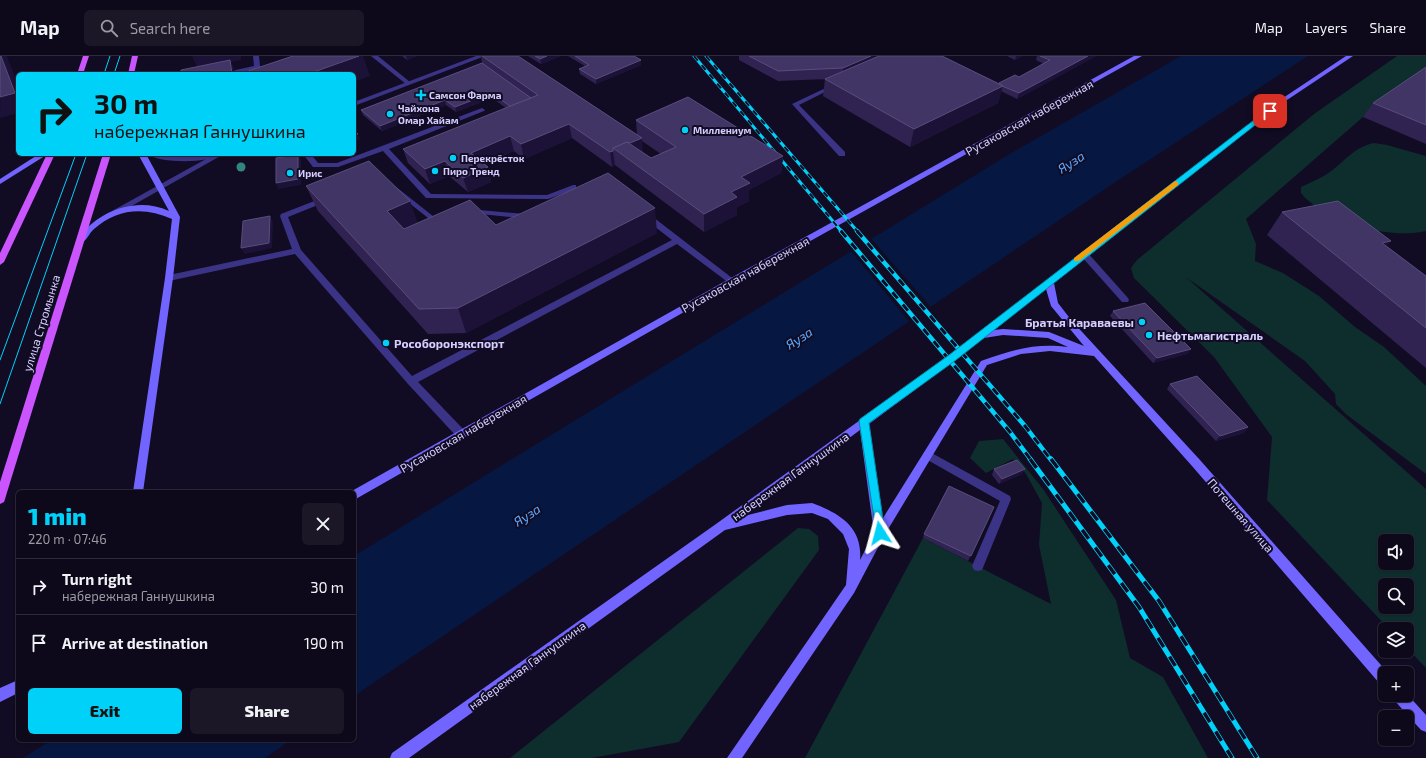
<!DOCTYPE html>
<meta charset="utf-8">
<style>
:root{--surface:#0d091a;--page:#1b1727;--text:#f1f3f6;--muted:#9a9aa2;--line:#2d2a39;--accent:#00d1f9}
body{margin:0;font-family:"Exo 2",sans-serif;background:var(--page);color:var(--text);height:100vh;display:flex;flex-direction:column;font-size:15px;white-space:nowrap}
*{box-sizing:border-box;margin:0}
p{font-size:13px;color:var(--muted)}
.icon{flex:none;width:22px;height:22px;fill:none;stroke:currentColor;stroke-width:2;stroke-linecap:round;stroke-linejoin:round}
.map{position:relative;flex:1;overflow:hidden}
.drawer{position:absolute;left:16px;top:434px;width:340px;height:252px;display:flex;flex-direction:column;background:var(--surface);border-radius:6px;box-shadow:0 1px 3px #0004,0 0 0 1px var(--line)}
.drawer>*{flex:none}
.hud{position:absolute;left:16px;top:16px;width:340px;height:84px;border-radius:6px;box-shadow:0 1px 3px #0004,0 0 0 1px var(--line);background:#00d1f9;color:#111;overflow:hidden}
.tools{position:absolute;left:1378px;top:478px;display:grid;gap:8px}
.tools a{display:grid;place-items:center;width:36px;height:36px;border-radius:6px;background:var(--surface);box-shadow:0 1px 3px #0004,0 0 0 1px var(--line);font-size:20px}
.pin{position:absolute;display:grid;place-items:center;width:34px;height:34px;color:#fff;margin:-17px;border-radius:8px;box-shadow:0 2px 6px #0006}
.me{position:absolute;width:44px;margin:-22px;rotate:351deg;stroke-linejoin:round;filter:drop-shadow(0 0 3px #0008)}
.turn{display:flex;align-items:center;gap:14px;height:84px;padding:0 12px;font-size:18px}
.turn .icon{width:52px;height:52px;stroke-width:2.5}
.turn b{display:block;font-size:28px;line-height:34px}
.round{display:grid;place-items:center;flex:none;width:42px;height:42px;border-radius:6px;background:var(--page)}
.head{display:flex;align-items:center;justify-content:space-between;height:68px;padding:0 12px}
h1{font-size:24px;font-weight:800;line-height:30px;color:var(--accent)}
.cta{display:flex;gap:8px;margin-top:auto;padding:8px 12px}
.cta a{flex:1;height:46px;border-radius:6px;background:var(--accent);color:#111;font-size:16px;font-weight:800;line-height:46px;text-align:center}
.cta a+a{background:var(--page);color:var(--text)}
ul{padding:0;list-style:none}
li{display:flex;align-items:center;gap:12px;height:56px;padding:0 12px;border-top:1px solid var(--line)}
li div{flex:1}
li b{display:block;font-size:15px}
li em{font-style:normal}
header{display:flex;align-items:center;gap:24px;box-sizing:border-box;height:56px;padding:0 20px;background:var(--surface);border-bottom:1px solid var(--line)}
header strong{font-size:19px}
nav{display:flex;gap:22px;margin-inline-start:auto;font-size:14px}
.search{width:280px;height:36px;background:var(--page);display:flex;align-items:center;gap:10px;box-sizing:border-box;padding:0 14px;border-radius:6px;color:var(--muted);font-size:15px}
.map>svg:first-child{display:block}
</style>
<header>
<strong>Map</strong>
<div class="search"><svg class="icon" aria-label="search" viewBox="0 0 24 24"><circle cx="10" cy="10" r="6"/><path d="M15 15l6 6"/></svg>Search here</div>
<nav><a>Map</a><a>Layers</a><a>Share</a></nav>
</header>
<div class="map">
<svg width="1426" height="702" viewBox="0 0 1426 702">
<rect width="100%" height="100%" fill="#110c23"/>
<g fill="#0e2d2d" fill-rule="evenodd">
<path d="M1397,0H1426V18L1363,61L1246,163L1256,188L1255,205L1283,217L1319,240L1355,271L1384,291L1426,330V418L1347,359L1336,348L1335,338L1305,305L1187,222L1426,433V612L1407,592V573H1389L1267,444L1272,381L1214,301L1134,222L1131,212L1137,204L1314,58ZM1385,485H1407V507H1385ZM1385,529H1407V551H1385Z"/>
<path d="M1374,87L1387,89L1426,100V175C1390,184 1324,166 1301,137V131C1311,126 1321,122 1330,116C1345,105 1354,91 1374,87Z"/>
<polygon points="1003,383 1043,433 1116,544 1130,602 1163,621 1208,702 805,702 923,482 1051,548 1039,489 1042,447 1026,418 1013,403 986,417 970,402 979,385"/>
<polygon points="798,472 809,473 818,480 819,494 679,686 592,702 510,702"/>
</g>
<g fill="#061842">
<polygon points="1181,0 1308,0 1117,125 354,640 354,500 1013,96"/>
<polygon points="52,684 291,684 265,702 23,702"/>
</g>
<polygon fill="#110c23" points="870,181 932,252 910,267 850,194"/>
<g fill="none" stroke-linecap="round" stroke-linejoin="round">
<g fill="#3b3386" fill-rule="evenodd">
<polygon points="253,0 259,0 260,10 271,18 264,18 256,13 230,18 217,18 254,10"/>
<polygon points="371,0 378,0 410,26 410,28 406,28"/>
<polygon points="832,29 837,30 799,49 845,96 845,100 839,100 792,48"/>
<polygon points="482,52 485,54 484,55 389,93 431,138 547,139 573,129 576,129 576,133 548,143 429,142 426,142 383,95 338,111 313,111 303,98 311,98 318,107 337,107"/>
<path d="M148,98L177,101L223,98C211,107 160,108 148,98Z"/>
<path d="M381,119L443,168L479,154L548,160L608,131H614L736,225L732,228L729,227L677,188L418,326L465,375L466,378L465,381H457L408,328L295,198L169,225L165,222L169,219L292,193L280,160L281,158ZM380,124L442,173L480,158L549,165L610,136L672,184L412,320L301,194L288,161Z"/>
<polygon points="1084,195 1087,196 1128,242 1129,244 1128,246 1122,246 1081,200 1081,196"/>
<polygon points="928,395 1010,440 1011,443 982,514 978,515 974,514 972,510 1000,445 924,402 923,399 924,396"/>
</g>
<g fill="#3b3386" fill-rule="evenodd">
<polygon points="476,0 485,0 354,50 354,46"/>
<polygon points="215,98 224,98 119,157 116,157 112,155"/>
</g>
<g fill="#7265ff" fill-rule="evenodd">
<polygon points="1134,0 1142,0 735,227 354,444 354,436 350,436 729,223"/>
<path d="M1346,0H1353L1284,46L1054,227L1058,247L1072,265L1200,404L1388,617H1385V629L1380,628L1192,410L1094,300L1050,295L1021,298L987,309L884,480L854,537L742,702H727L846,529L849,493L843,478L828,463L812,457L787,459L725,474L409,702H390L392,697L716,468L949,300L1280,44ZM1046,233L1051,250L1084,290L1049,276L1003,273L994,274ZM1003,279L1048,282L1068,291C1034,287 1013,294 981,305L883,462L869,368L984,282ZM860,374L874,477L860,504C863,471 839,457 812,447L787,449L744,460Z"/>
<polygon points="39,98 48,98 0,128 0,123"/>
<path d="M138,98H146L180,161L173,222L143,436H133L165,222L172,163C144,150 116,153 94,173C89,177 87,185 81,187L77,184C97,155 136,140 169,155Z"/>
<polygon points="18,624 18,637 0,646 0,632"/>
<polygon points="1407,638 1426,659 1426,676 1421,674 1394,644 1392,639"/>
</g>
<g fill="#ca55ff" fill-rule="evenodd">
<polygon points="83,0 89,0 83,18 77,18"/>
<polygon points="132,0 138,0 134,18 128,18"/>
<polygon points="47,98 55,98 4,206 0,209 0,197"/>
<polygon points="103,98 111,98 5,443 4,446 0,448 0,426"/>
</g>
<g stroke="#00d1f9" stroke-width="1">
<polyline points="104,18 110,0"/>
<polyline points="114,18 120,0"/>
<polyline points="0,304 76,98"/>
<polyline points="0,348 87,98"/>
</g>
<g stroke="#00d1f9" stroke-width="3">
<g id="rail-far2">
<polyline points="694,0 842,176"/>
<polyline points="706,0 858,176"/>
</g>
</g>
<g stroke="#00d1f9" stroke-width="4.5">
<g id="rail-far1">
<polyline points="841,175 1010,376 1031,404"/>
<polyline points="857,175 1025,370 1051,404"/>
</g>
</g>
<g stroke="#00d1f9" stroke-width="5">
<g id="rail">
<polyline points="1030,403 1139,551 1232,702"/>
<polyline points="1051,403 1159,545 1257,702"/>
</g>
</g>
<use href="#rail-far2" stroke="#110c23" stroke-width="2" stroke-dasharray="6" stroke-linecap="butt"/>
<use href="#rail-far1" stroke="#110c23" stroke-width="3" stroke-dasharray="8" stroke-linecap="butt"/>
<use href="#rail" stroke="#110c23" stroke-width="3.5" stroke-dasharray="11" stroke-linecap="butt"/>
</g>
<circle fill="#34857f" cx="241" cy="111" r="4.5"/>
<g fill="#302352" fill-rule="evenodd">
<polygon points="402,0 417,0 407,4"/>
<path d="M481,0H518L637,79L636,64L783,100L781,117L749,134V145L737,151V159L704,176L615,109L612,111L572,82L524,103L514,95L483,108L488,111L491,126L468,136L449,120L430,128L408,107L403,93L506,52L492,42L456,56L446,49L382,75L363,59L361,54L482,7ZM642,85L661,98L651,102L642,96Z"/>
<polygon points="528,0 561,0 541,8"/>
<polygon points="568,0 634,0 641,4 641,9 596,28 580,18 579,13 585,10"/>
<polygon points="739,0 942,0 999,27 1019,21 1044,8 1036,4 1037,0 1096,0 1017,43 1001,35 998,47 910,91 823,40 825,23 826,23 778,25 739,4"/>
<polygon points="1007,0 1022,0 1015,4"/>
<polygon points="1426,11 1426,88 1363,61 1373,47"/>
<polygon points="306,130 418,166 496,169 657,177 466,277 428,278 318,155"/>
<polygon points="1282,156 1387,190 1426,220 1426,312 1267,179"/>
<polygon points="1113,255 1191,293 1187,298 1153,307 1110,260"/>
<polygon points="1170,328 1248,371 1244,377 1216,385 1167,333"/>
<polygon points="994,413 1025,413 1022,418 999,428 992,419"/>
<polygon points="994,451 968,505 923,482 924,478"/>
</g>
<g fill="#1c1237">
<polygon points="1,0 7,0 18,29 18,57 0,62"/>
<polygon points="192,0 241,0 241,4 231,6 237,18 232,18 198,12"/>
<polygon points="359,0 363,0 370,20 354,26 354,18 308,18"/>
<polygon points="406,0 417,0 407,4"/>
<polygon points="547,0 561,0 541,8 540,3"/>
<polygon points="871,0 891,0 842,22 843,12"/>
<polygon points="1016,0 1022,0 1015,4"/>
<polygon points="1088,0 1096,0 1017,43 1019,37"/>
<polygon points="641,4 641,9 596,28 596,23"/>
<polygon points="1003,30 998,47 910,91 914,73"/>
<polygon points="491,37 492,42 456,56 455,51"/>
<polygon points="445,44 446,49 382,75 380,70"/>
<polygon points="569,68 572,82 524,103 521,88"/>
<polygon points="358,78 360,83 354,85 354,79"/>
<polygon points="510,80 514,95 474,111 471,97"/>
<polygon points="642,82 643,96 628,103 615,94"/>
<polygon points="613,95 615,109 612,111 610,96"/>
<polygon points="298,99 301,104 301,129 278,133 276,127"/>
<polygon points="783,100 781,117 749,134 749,145 737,151 737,159 704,176 704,158 731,136 741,121"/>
<polygon points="445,105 449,120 430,128 425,113"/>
<polygon points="488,111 491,126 468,136 463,122"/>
<polygon points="410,145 419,170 397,180 387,155"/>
<polygon points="655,152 657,177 466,277 458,252"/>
<polygon points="270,160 273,166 272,192 245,198 241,192"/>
<polygon points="1391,185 1373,207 1382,187"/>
<polygon points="1191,293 1187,298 1153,307 1157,302"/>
<polygon points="1248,371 1244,377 1216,385 1220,380"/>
<polygon points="1025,413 1022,418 999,428 1002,423"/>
</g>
<g fill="#413565" stroke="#594d7d">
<polygon points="0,0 1,0 15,37 0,41"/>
<polygon points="293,0 359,0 308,18 239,18"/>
<polygon points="482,0 518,0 642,82 630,87 627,86 613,92 613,95 610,96 569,68 521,88 510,80 471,97 488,111 463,122 445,105 425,113 403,93 538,39"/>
<polygon points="535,0 547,0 540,3"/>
<polygon points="575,0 634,0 641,4 596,23 579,13 589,9"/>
<polygon points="749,0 871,0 843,12 778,15"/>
<polygon points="879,0 942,0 1003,30 914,73 825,23"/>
<polygon points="1040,0 1088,0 1019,37 1002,30 1003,30 999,27 1015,19 1019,21 1050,4"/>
<polygon points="230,4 232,18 181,18 181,14"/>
<polygon points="482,7 531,42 510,50 491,37 455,51 445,44 380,70 361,54"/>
<polygon points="1426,11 1426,69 1373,47"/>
<polygon points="688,41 783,100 741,121 750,127 731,136 737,141 704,158 613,92 627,86 651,102 676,91 636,64"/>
<polygon points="354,74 358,78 354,79"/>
<polygon points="298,99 298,123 276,127 276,102"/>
<polygon points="369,105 410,145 387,155 404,173 470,144 496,169 608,117 655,152 458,252 419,253 306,130"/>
<polygon points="1338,145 1391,185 1382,187 1426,220 1426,272 1282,156"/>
<polygon points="270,160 269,187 241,192 243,165"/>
<polygon points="1145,247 1191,293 1157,302 1113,255"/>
<polygon points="1197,320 1248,371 1220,380 1170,328"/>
<polygon points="1017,404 1025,413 1002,423 994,413"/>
<polygon points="949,430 994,451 971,500 924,478"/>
</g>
<polygon fill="#00d1f9" stroke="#0088a2" points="1267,54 1273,55 956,304 869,367 885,477 884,481 877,481 859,365 860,363 949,299"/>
<polygon fill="#f59e0b" points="1175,125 1178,126 1178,129 1079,205 1074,205 1074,202"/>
<g fill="#00d1f9" stroke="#110c23" stroke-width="1.5">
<path d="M419 33h4v4h4v4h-4v4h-4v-4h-4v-4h4z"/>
<circle cx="390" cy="58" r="4"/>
<circle cx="685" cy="74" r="4"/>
<circle cx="453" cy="102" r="4"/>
<circle cx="435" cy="115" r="4"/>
<circle cx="290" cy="117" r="4"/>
<circle cx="1142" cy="266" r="4"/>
<circle cx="1149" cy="279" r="4"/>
<circle cx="386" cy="287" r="4"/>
</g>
<g text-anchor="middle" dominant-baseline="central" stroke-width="4" stroke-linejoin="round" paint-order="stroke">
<g font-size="10" font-weight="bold" fill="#d6ceff" stroke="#110c23" text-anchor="start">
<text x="429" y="39">Самсон Фарма</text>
<text x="398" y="52">Чайхона<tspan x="398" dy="12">Омар Хайам</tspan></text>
<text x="693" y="74">Миллениум</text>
<text x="461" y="102">Перекрёсток</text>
<text x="443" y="115">Пиро Тренд</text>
<text x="298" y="117">Ирис</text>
</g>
<g font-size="12" fill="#d6ceff" stroke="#110c23">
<text transform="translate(1029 61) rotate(-29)">Русаковская набережная</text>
<text transform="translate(745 218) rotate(-29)">Русаковская набережная</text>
<text transform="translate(41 267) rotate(-73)">улица Стромынка</text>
<text transform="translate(463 377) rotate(-30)">Русаковская набережная</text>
<text transform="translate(790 420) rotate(-36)">набережная Ганнушкина</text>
<text transform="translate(1241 459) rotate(49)">Потешная улица</text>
<text transform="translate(527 609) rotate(-36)">набережная Ганнушкина</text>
</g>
<g font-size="12" font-weight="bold" fill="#d6ceff" stroke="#110c23" text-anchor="start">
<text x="1134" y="266" text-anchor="end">Братья Караваевы</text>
<text x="1157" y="279">Нефтьмагистраль</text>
<text x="394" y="287">Рособоронэкспорт</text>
</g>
<g font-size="13" font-style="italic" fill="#5ca9ff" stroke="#110c23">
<text transform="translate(1071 106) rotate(-32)">Яуза</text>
<text transform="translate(799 282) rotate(-33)">Яуза</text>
<text transform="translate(527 459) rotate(-33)">Яуза</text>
</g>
</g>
</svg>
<div class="tools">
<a><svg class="icon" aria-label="sound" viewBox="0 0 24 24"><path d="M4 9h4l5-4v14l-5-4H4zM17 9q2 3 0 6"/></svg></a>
<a><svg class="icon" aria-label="search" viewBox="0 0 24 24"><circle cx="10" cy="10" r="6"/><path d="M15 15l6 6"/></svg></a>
<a><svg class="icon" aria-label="layers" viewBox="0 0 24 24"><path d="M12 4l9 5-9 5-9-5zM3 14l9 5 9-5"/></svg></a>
<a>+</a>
<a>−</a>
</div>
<div class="pin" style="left:1270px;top:55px;background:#d93025"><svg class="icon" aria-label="arrive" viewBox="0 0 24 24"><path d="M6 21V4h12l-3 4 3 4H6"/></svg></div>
<svg class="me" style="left:880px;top:477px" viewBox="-20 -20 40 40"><path d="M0-17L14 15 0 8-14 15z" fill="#00d1f9" stroke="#fff" stroke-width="4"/></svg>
<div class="hud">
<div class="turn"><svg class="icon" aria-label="right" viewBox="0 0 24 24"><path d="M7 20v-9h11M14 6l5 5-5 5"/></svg><div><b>30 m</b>набережная Ганнушкина</div></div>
</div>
<section class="drawer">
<div class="head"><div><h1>1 min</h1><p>220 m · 07:46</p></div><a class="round"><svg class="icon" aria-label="close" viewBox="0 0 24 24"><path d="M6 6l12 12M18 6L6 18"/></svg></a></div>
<ul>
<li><svg class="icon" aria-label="right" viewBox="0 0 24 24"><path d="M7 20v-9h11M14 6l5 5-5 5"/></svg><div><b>Turn right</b><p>набережная Ганнушкина</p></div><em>30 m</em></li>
<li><svg class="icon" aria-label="arrive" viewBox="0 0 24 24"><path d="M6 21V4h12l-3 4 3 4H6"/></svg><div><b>Arrive at destination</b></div><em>190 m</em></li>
</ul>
<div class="cta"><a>Exit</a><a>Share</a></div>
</section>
</div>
